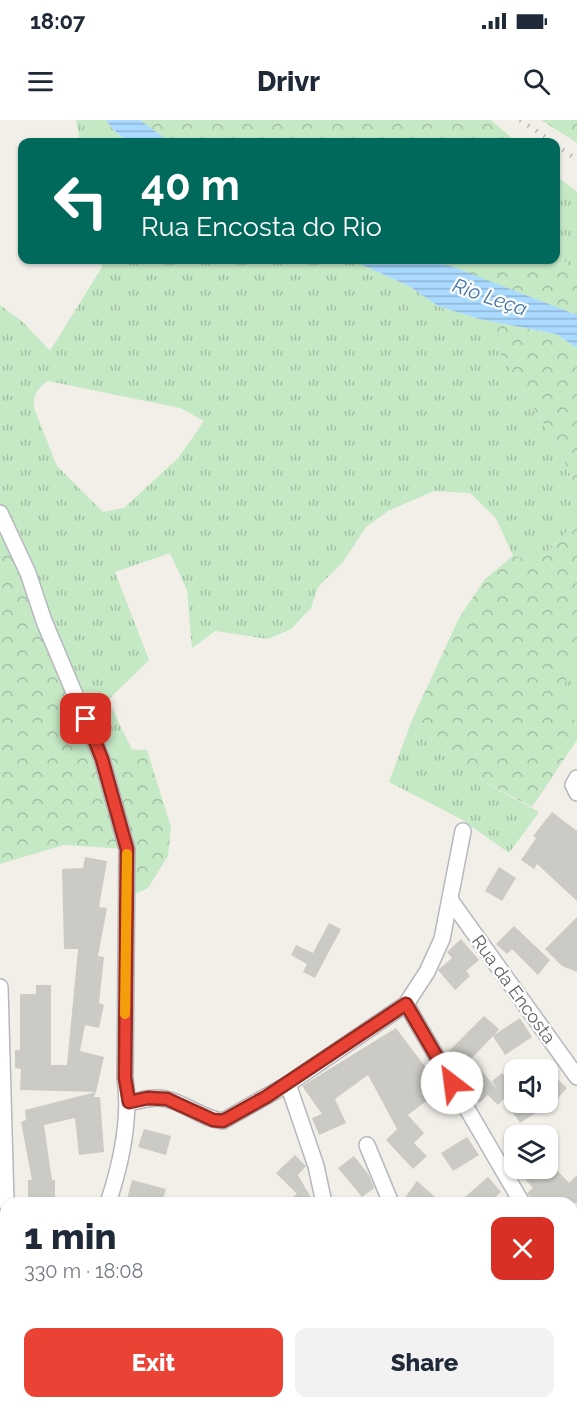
<!DOCTYPE html>
<meta charset="utf-8">
<style>
:root{--surface:#fff;--page:#f2f2f3;--text:#1f2937;--muted:#747a83;--accent:#ea4335}
body{margin:0;font-family:Raleway,sans-serif;background:var(--page);color:var(--text);height:100vh;display:flex;flex-direction:column;font-size:22px;white-space:nowrap}
*{box-sizing:border-box;margin:0}
p{font-size:20px;color:var(--muted)}
.icon{flex:none;width:33px;height:33px;fill:none;stroke:currentColor;stroke-width:2;stroke-linecap:round;stroke-linejoin:round}
.map{position:relative;flex:1;overflow:hidden}
.sheet{position:absolute;left:0px;top:1077px;width:578px;height:212px;display:flex;flex-direction:column;background:var(--surface);border-radius:18px 18px 0 0;box-shadow:0 2px 4px #0004}
.sheet>*{flex:none}
.banner{position:absolute;left:18px;top:18px;width:542px;height:126px;border-radius:12px;box-shadow:0 2px 4px #0004;background:#00695c;color:#fff;overflow:hidden}
.tools{position:absolute;left:504px;top:939px;display:grid;gap:12px}
.tools a{display:grid;place-items:center;width:54px;height:54px;border-radius:12px;background:var(--surface);box-shadow:0 2px 4px #0004;font-size:30px}
.pin{position:absolute;display:grid;place-items:center;width:51px;height:51px;color:#fff;margin:-26px;border-radius:12px;box-shadow:0 3px 9px #0006}
.me{position:absolute;width:66px;margin:-33px;rotate:330deg;stroke-linejoin:round;filter:drop-shadow(0 0 4px #0008)}
.turn{display:flex;align-items:center;gap:21px;height:126px;padding:0 24px;font-size:27px}
.turn .icon{width:78px;height:78px;stroke-width:2.5}
.turn b{display:block;font-size:42px;line-height:51px}
.round{display:grid;place-items:center;flex:none;width:63px;height:63px;border-radius:12px;background:var(--page)}
.overview{display:flex;align-items:center;justify-content:space-between;height:102px;padding:0 24px}
h1{font-size:36px;font-weight:800;line-height:45px}
.primary-button{display:flex;gap:12px;margin-top:auto;padding:12px 24px}
.primary-button a{flex:1;height:69px;border-radius:12px;background:var(--accent);color:#fff;font-size:24px;font-weight:800;line-height:69px;text-align:center}
.primary-button a+a{background:var(--page);color:var(--text)}
.status{display:flex;justify-content:space-between;align-items:center;height:42px;padding:0 30px;background:var(--surface);direction:ltr}
.status svg{height:16px;fill:currentColor}
header{display:flex;justify-content:space-between;align-items:center;height:78px;padding:0 24px;background:var(--surface);font-size:27px;font-weight:800}
.map>svg:first-child{display:block}
</style>
<div class="status"><b>18:07</b><svg viewBox="0 0 49 12"><path d="M0 12V9h3v3zM5 12V6h3v6zM10 12V3h3v9zM15 12V0h3v12zM26 1h20v11H26zM47 4h2v5h-2z"/></svg></div>
<header><svg class="icon" aria-label="menu" viewBox="0 0 24 24"><path d="M4 6h16M4 12h16M4 18h16"/></svg>Drivr<svg class="icon" aria-label="search" viewBox="0 0 24 24"><circle cx="10" cy="10" r="6"/><path d="M15 15l6 6"/></svg></header>
<div class="map">
<svg width="577" height="1288" viewBox="0 0 577 1288">
<defs>
<pattern id="grass-tufts" width="24" height="20" patternUnits="userSpaceOnUse" patternTransform="scale(1.5)"><rect width="24" height="20" fill="#c5e8c5"/><path d="M3 7l-1-3M5 7V3M7 7l1-3M15 17l-1-3M17 17v-4M19 17l1-3" fill="none" stroke="#a3c0a4"/></pattern>
<pattern id="forest-crowns" width="20" height="18" patternUnits="userSpaceOnUse" patternTransform="scale(1.5)"><rect width="20" height="18" fill="#c5e8c5"/><path d="M2 6a3 3 0 1 1 6 0M12 15a3 3 0 1 1 6 0" fill="none" stroke="#a3c0a4"/></pattern>
<pattern id="water-rules" width="6" height="5" patternUnits="userSpaceOnUse" patternTransform="scale(1.5)"><rect width="6" height="5" fill="#aadaff"/><path d="M0 2.5h6" fill="none" stroke="#8eb4d2"/></pattern>
</defs>
<rect width="100%" height="100%" fill="#f1efe8"/>
<g fill="url(#grass-tufts)" fill-rule="evenodd">
<polygon points="76,0 106,0 115,12 129,22 80,22"/>
<polygon points="555,55 577,72 577,153 555,132"/>
<path d="M101,140H351L409,166L438,186L479,199L556,324L577,369V401L539,441L513,436L496,398L470,373L434,371L388,391L366,407L343,442L318,467L311,488L291,509L268,519L215,511L192,528L187,470L170,433L115,452L149,540L108,580L132,630H93L0,407V185L24,203L50,231L102,147ZM48,261L180,288L204,301L179,337L124,388L103,392L57,346L34,288C33,275 37,268 48,261Z"/>
<polygon points="577,532 577,607 562,570"/>
<polygon points="412,600 475,657 539,692 509,733 461,699 389,662"/>
</g>
<g fill="url(#forest-crowns)">
<polygon points="140,0 491,0 516,22 170,22"/>
<polygon points="541,0 577,0 577,23 576,22"/>
<polygon points="555,132 577,153 577,195 423,140 555,140"/>
<polygon points="479,199 556,214 577,228 577,369 556,324"/>
<polygon points="577,401 577,532 562,570 577,607 577,620 532,687 475,657 412,600 459,498 485,459 513,436 539,441"/>
<polygon points="0,404 93,629 147,630 171,707 168,736 148,768 126,778 127,729 64,725 0,744"/>
</g>
<g fill="url(#water-rules)">
<path d="M106,0H140L170,22C140,23 125,28 106,0Z"/>
<polygon points="351,140 423,140 451,146 577,195 577,228 556,214 479,199 438,186 409,166"/>
</g>
<g fill="#cccac5">
<polygon points="552,692 577,711 577,781 537,744 534,749 521,740 536,718 533,716"/>
<polygon points="85,737 107,741 99,787 107,788 98,836 104,837 99,883 104,885 99,908 85,905 80,931 104,937 96,972 20,970 21,949 15,948 15,930 20,930 20,874 36,874 36,865 51,865 51,945 67,945 78,829 64,829 62,749 83,748"/>
<polygon points="499,747 516,758 502,781 485,771"/>
<polygon points="577,797 577,852 562,846 545,829"/>
<polygon points="329,803 341,809 315,858 303,852 307,844 291,835 296,825 313,833"/>
<polygon points="514,806 550,840 538,855 512,829 507,834 496,824"/>
<polygon points="461,819 479,840 466,851 470,856 455,870 438,850 452,838 447,832"/>
<polygon points="484,896 499,909 494,915 520,898 532,917 505,935 493,916 471,939 499,971 492,961 502,953 514,968 514,982 548,982 548,950 567,968 548,989 548,985 520,1003 504,979 498,985 488,975 479,983 466,967 473,961 446,934"/>
<polygon points="396,908 442,969 408,995 424,1013 414,1023 427,1036 413,1049 386,1020 397,1009 368,955 335,979 346,1003 319,1015 312,998 322,994 302,966"/>
<polygon points="96,972 94,977 100,977 104,1032 79,1035 75,998 44,1005 52,1060 55,1060 55,1083 28,1083 28,1060 32,1060 21,1002 26,1000 25,990"/>
<polygon points="144,1009 171,1016 166,1035 138,1027"/>
<polygon points="467,1017 479,1035 453,1051 441,1033"/>
<polygon points="295,1035 306,1046 298,1055 314,1083 283,1083 297,1074 276,1053"/>
<polygon points="354,1036 369,1055 374,1068 362,1077 338,1048"/>
<polygon points="515,1048 555,1048 569,1063 577,1055 577,1083 534,1083 527,1073 533,1068"/>
<polygon points="488,1057 501,1072 489,1083 458,1083"/>
<polygon points="132,1060 166,1069 162,1083 142,1083 127,1079"/>
<polygon points="417,1061 442,1083 401,1083"/>
</g>
<g fill="none" stroke-linecap="round" stroke-linejoin="round">
<g stroke="#b5b8bc" stroke-width="18">
<g id="street">
<path d="M0,393L28,453L44,501L102,639L127,729L125,958C131,999 121,1044 108,1083"/>
<polyline points="577,658 573,665 577,673"/>
<polyline points="451,781 577,957"/>
<polyline points="0,867 6,1083"/>
<polyline points="406,884 522,1083"/>
<polyline points="288,964 316,1046 324,1083"/>
<path d="M129,983C141,980 154,976 166,979C186,983 202,999 223,1001L288,964L406,884L427,852L442,819L463,711"/>
<polyline points="367,1025 391,1083"/>
<polyline points="0,1152 6,1133"/>
<polyline points="572,1169 577,1179"/>
<polyline points="0,1187 6,1184"/>
<polyline points="572,1231 577,1224"/>
<polyline points="394,1282 396,1288"/>
<polyline points="219,1288 223,1282"/>
<polyline points="522,1288 527,1282"/>
</g>
</g>
<use href="#street" stroke="#fff" stroke-width="15"/>
<g stroke="#b6b7b8" stroke-width="4.5" stroke-dasharray="1.5 8" stroke-linecap="butt">
<polyline points="520,0 553,22"/>
<polyline points="555,24 577,40"/>
</g>
</g>
<g fill="none" stroke-linecap="round" stroke-linejoin="round">
<g stroke="#982c22" stroke-width="15">
<polyline id="route" points="86,599 102,639 127,729 125,958 129,982 148,978 167,979 213,1000 223,1001 266,977 406,884 452,963"/>
</g>
<use href="#route" stroke="#ea4335" stroke-width="10"/>
<polyline stroke="#f59e0b" stroke-width="10" points="125,894 127,734"/>
</g>
<g text-anchor="middle" dominant-baseline="central" stroke-width="4.5" stroke-linejoin="round" paint-order="stroke">
<g font-size="18" fill="#5f6368" stroke="#fff">
<text transform="translate(514 869) rotate(54)">Rua da Encosta</text>
</g>
<g font-size="20" font-style="italic" fill="#4174aa" stroke="#fff">
<text transform="translate(490 177) rotate(19)">Rio Leça</text>
</g>
</g>
</svg>
<div class="tools">
<a><svg class="icon" aria-label="sound" viewBox="0 0 24 24"><path d="M4 9h4l5-4v14l-5-4H4zM17 9q2 3 0 6"/></svg></a>
<a><svg class="icon" aria-label="layers" viewBox="0 0 24 24"><path d="M12 4l9 5-9 5-9-5zM3 14l9 5 9-5"/></svg></a>
</div>
<div class="pin" style="left:86px;top:599px;background:#d93025"><svg class="icon" aria-label="arrive" viewBox="0 0 24 24"><path d="M6 21V4h12l-3 4 3 4H6"/></svg></div>
<svg class="me" style="left:452px;top:963px" viewBox="-20 -20 40 40"><circle r="19" fill="#fff"/><path d="M0-13L10 11 0 6-10 11z" fill="#ea4335"/></svg>
<div class="banner">
<div class="turn"><svg class="icon" aria-label="left" viewBox="0 0 24 24"><path d="M17 20v-9H6M10 6l-5 5 5 5"/></svg><div><b>40 m</b>Rua Encosta do Rio</div></div>
</div>
<section class="sheet">
<div class="overview"><div><h1>1 min</h1><p>330 m · 18:08</p></div><a class="round" style="background:#d93025;color:#fff"><svg class="icon" aria-label="close" viewBox="0 0 24 24"><path d="M6 6l12 12M18 6L6 18"/></svg></a></div>
<div class="primary-button"><a>Exit</a><a>Share</a></div>
</section>
</div>
